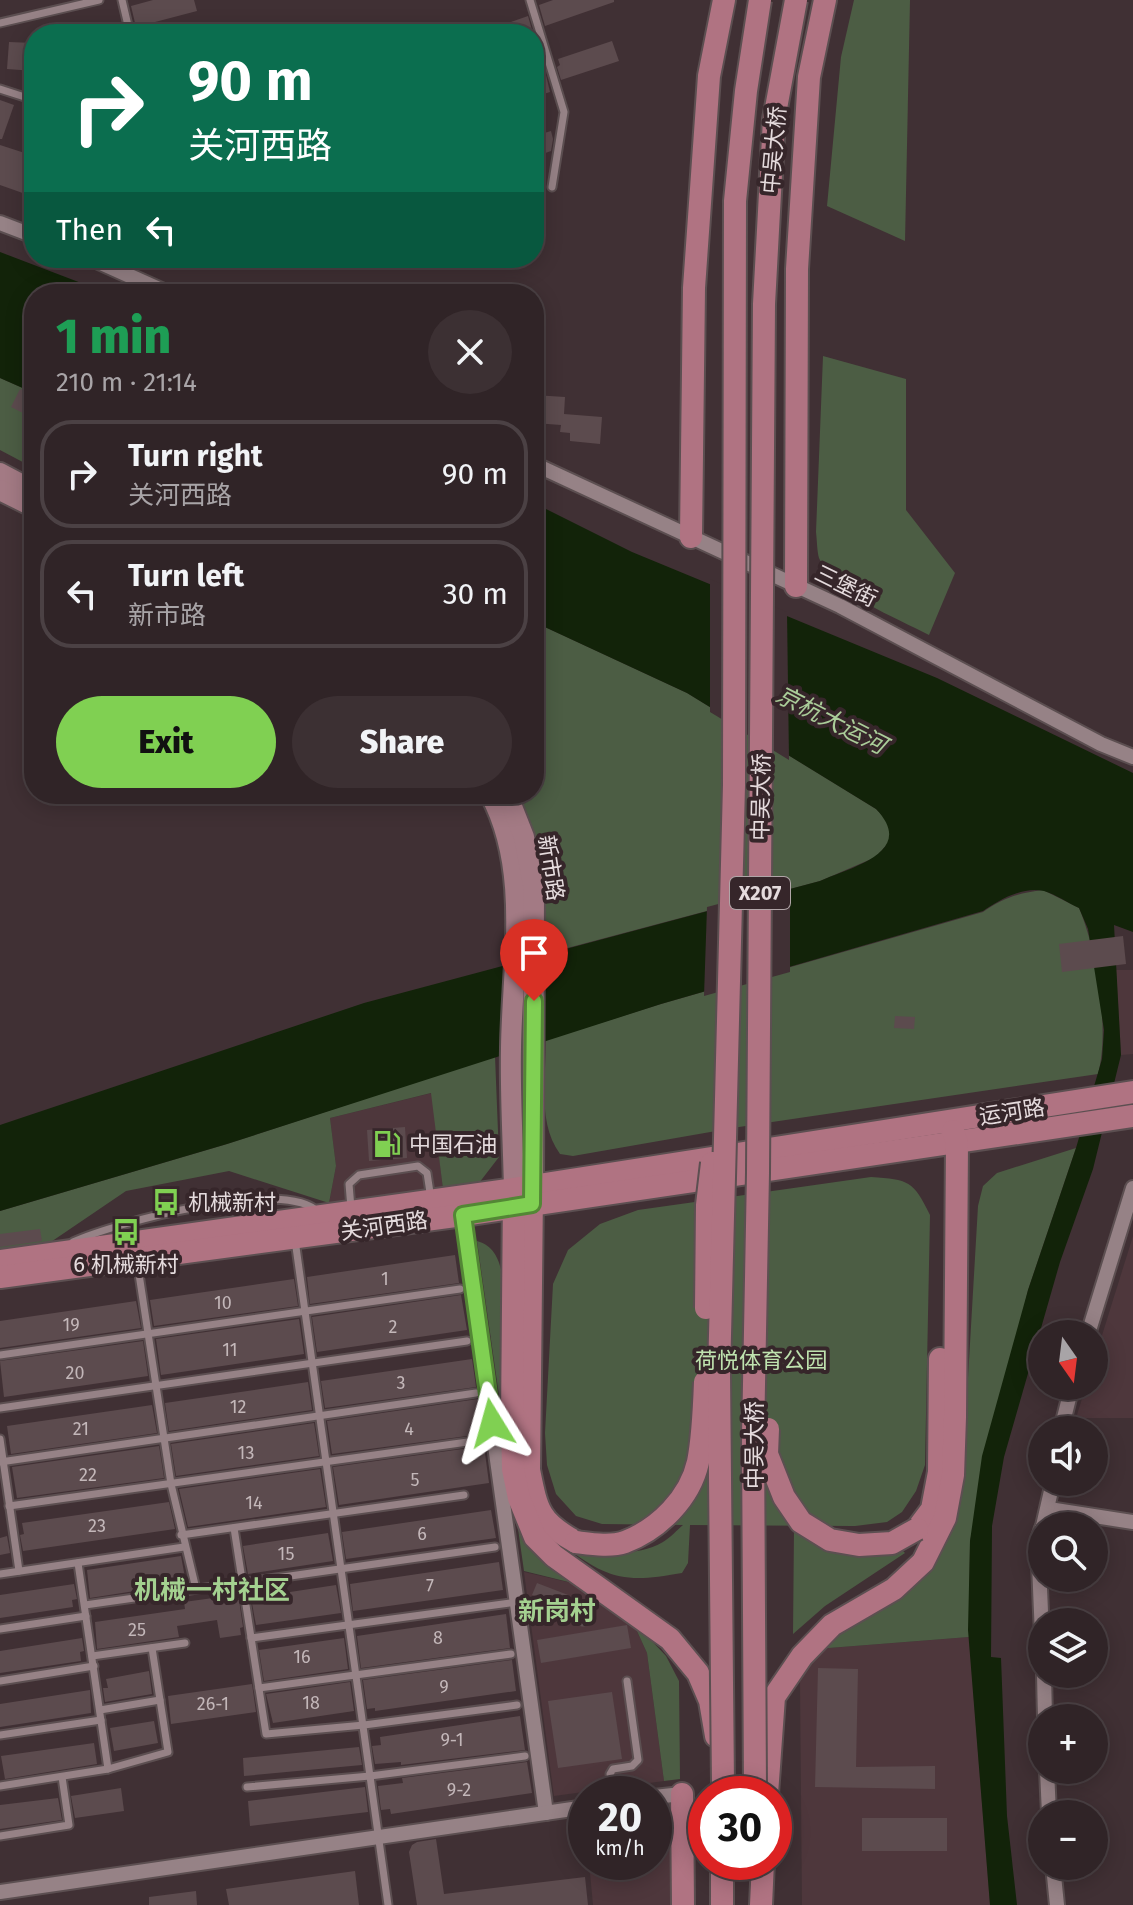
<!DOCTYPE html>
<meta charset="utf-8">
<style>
:root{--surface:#302427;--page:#3c3033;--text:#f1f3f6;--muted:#a8a4a7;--line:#4b4144;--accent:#80d052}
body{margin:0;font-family:"Fira Sans","Noto Sans SC",sans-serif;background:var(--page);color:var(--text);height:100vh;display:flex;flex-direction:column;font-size:30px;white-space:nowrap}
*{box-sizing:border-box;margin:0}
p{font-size:26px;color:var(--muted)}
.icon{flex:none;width:44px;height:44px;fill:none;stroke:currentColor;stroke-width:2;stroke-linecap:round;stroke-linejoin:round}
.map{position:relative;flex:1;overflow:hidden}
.side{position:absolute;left:24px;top:284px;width:520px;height:520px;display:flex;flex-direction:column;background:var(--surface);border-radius:32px;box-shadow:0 4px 20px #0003,0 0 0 2px var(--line)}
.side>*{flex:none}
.banner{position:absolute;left:24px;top:24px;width:520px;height:244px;border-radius:32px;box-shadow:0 4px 20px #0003,0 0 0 2px var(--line);background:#0b6e4f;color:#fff;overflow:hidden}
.needle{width:52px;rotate:166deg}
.buttons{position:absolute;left:1028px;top:1320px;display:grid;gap:16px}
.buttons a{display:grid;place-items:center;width:80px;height:80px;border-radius:50%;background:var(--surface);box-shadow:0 4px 20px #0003,0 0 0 2px var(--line);font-size:40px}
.speed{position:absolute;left:568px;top:1776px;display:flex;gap:16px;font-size:40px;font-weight:700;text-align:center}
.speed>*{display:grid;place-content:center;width:104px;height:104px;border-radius:50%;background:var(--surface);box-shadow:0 4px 20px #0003,0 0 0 2px var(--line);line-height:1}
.speed small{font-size:20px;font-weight:400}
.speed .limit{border:12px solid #d22;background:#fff;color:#111}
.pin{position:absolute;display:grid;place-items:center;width:68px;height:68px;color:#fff;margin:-82px -34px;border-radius:50% 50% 50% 0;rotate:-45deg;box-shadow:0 0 8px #0007}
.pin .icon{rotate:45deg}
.me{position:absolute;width:88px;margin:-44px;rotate:352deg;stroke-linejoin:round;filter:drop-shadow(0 0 6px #0008)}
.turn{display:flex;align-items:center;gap:28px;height:168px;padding:0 32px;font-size:36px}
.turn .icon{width:104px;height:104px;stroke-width:2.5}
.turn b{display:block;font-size:56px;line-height:68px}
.then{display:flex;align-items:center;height:76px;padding:0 32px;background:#0003;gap:16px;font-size:30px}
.round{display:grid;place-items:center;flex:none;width:84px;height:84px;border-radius:42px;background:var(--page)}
.headline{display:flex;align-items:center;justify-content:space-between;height:136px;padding:0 32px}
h1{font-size:48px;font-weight:800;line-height:60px;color:#1e9e55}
.action{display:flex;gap:16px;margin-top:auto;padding:16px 32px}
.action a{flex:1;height:92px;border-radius:48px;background:var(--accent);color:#111;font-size:32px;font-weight:800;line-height:92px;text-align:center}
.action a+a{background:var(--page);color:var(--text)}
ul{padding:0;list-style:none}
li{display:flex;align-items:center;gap:24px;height:108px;margin:0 16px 12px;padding:0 16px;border:4px solid var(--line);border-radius:32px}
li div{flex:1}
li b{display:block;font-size:30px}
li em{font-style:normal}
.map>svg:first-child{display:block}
</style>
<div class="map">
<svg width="1133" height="1905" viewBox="0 0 1133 1905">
<rect width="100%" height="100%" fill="#403034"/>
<g fill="#4e373c">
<polygon points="1116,970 1133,970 1133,1054 1121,1055"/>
<polygon points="432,1093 443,1189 329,1203 336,1166 330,1118"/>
<polygon points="1133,1236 1133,1418 1076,1418 1086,1386 1094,1386 1094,1361"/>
<polygon points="524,1572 589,1587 632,1620 647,1653 664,1781 554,1796"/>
<polygon points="969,1637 990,1905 802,1905 800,1677 816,1649"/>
<polygon points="661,1806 673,1816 673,1905 593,1905 589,1862 654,1862 654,1807"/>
<polygon points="586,1816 586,1854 574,1855 569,1818"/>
</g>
<g fill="#4c5d44">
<polygon points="854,0 910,0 905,241 827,206 841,57"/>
<path d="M823,356L906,379V510L955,573L929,635C897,618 833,594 819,558C817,551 817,540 816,532Z"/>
<polygon points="0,378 34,393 34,468 0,450"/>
<polygon points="534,622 687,693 876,809 886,819 891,833 889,842 876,857 820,881 541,955 514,794 534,794"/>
<path d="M1043,890L1079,908C1097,950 1110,1031 1098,1074L739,1127L573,1156L560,1154C537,1122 546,1078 546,1040L661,1004L983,912C1002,898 1019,893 1043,890Z"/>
<polygon points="495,1056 499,1157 479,1183 443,1189 431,1093 330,1118 336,1166 329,1203 229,1171 126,1191 42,1248 0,1253 0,1211 227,1144"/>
<polygon points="1076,1148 1028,1290 970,1541 969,1637 816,1649 930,1570 950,1534 962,1481 978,1206 983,1186 997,1173"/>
<path d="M871,1177C909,1180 913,1180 930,1215L925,1465L916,1491L902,1512L887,1522L855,1526L690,1525L688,1563L682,1573C626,1583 608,1580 563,1545C594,1552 634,1559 663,1542C670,1538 677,1530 683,1525L602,1524L576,1516L556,1494L547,1465L545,1433L553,1284L568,1250L600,1224L638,1210Z"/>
<path d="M477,1241C495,1246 499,1260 503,1277L516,1503L589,1587L524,1571Z"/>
<path d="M794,1529C834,1558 852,1560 900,1548L905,1553L825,1606L793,1634Z"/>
<polygon points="632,1620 666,1656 679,1681 680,1779 664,1781 647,1653"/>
</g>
<g fill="#122309">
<polygon points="0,252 110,294 34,294 34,393 0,378"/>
<path d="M534,503L632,552L937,678L1133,773V932L1114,925L1121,1055L1093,1169L1060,1262L1004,1457L992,1526L991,1657L1001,1658L1007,1816L1017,1905H990L968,1630L970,1541L982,1456L1028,1290L1076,1148L1102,1059L1104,1030L1088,929L1079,908C1068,903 1055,894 1044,891C1023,886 999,900 983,911L661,1004L227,1144L0,1211V1125L364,1003L820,881C852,867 917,852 876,809L687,693L534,622Z"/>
</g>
<g fill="#403034">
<polygon points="710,579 787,612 789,760 710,712"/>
<polygon points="790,885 790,972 704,996 707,907"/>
</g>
<g fill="#5c4b4e">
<polygon points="153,0 194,0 197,11 136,27 131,6"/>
<polygon points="553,0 614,0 614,2 545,26 539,5"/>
<polygon points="528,16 532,30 529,31 529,34 483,34 483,32"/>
<polygon points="612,41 619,61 561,80 557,67 560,65 558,59"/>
<polygon points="9,42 34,43 34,71 7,69"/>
<polygon points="545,71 550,92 534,97 534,74"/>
<polygon points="0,100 14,105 2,139 0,139"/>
<polygon points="551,131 553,139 551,151 534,157 534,136"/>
<polygon points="0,145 34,156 34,197 0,185"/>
<polygon points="20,389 34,395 34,410 28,408 25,414 11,407"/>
<polygon points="534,395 565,397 564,414 602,417 600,444 570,441 570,433 560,432 561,425 534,423"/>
<polygon points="1123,936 1126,964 1062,972 1059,944"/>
<polygon points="895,1016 915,1017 914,1029 894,1028"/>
<polygon points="405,1127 407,1158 369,1161 367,1130"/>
<polygon points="40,1229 42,1241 0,1247 0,1234"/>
<polygon points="455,1255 459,1283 310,1304 307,1277"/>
<polygon points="294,1279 298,1306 154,1326 150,1300"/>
<polygon points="461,1295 467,1330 317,1352 312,1317"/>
<polygon points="136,1301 141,1328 0,1348 0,1321"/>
<polygon points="299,1319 304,1354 161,1375 156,1339"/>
<polygon points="143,1341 148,1376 4,1397 0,1361"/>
<polygon points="472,1359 476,1387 325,1408 321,1381"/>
<polygon points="308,1382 312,1410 169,1431 165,1403"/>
<polygon points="478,1399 482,1434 332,1454 327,1421"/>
<polygon points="152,1405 157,1433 11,1454 7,1426"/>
<polygon points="314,1423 319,1456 176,1476 171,1444"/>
<polygon points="159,1446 164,1478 17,1498 12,1467"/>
<polygon points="484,1446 489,1483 339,1505 333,1467"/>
<polygon points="320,1469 326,1507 188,1527 179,1489"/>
<polygon points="169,1502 175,1529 23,1551 20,1535 24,1534 22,1523"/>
<polygon points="491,1510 496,1538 346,1559 342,1532"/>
<polygon points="328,1533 333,1561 248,1574 243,1546"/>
<polygon points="7,1536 10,1553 0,1555 0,1538"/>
<polygon points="181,1556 186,1583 90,1598 87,1570"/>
<polygon points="499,1562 503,1590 353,1611 350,1584"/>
<polygon points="537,1583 594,1605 586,1616 532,1595"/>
<polygon points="74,1584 77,1599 72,1600 73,1607 0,1618 0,1595"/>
<polygon points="336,1585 341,1613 256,1625 251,1598"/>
<polygon points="235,1595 236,1600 239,1600 243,1627 240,1628 241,1635 220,1638 217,1620 177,1626 179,1637 97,1649 95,1622 185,1609 184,1602"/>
<polygon points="506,1614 510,1648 361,1668 357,1636"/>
<polygon points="627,1625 631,1648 541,1663 537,1640"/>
<polygon points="82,1638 84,1651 80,1652 81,1661 0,1673 0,1651"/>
<polygon points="344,1638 348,1669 264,1681 259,1650"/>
<polygon points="512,1660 516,1691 375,1711 375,1708 367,1709 363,1680"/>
<polygon points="818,1668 858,1669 856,1767 935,1766 935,1789 815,1787"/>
<polygon points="149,1671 152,1694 105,1702 103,1688 108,1688 106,1679"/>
<polygon points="350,1682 354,1711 273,1723 266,1694"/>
<polygon points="252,1684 256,1712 171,1724 168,1696"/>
<polygon points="90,1690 91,1713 0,1727 0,1704"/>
<polygon points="612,1692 622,1759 558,1768 548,1701"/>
<polygon points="520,1716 525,1750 401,1765 401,1762 375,1764 372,1746 381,1745 380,1737"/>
<polygon points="154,1721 158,1743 114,1751 110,1728"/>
<polygon points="94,1743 97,1764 5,1779 1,1756"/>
<polygon points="359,1747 362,1765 244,1776 243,1758"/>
<polygon points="527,1762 532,1793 391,1814 390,1809 381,1810 378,1786 403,1783 402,1778"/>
<polygon points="365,1787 368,1812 250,1826 248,1801"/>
<polygon points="121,1788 124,1811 75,1818 71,1796"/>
<polygon points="58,1798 62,1820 0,1829 0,1805"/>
<rect x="862" y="1818" width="85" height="33"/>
<polygon points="436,1839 444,1894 585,1877 588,1905 417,1905 409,1852 412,1845 417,1842"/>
<polygon points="355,1871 359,1905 229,1905 226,1889"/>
<polygon points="196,1891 197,1905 149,1905 149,1897"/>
</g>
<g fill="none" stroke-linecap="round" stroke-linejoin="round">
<g stroke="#5c4f51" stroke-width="11">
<g id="lane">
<polyline points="122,0 130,34"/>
<polyline points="530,0 564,112 552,187"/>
<polyline points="0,23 99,0"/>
<polyline points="0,89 34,100"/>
<polyline points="351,1208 349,1184 359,1175 418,1166 427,1173 431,1199"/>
<polyline points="295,1240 388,1905"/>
<path d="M73,1242C114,1223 287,1176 319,1213"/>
<polyline points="137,1261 171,1484 196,1589"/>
<polyline points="0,1355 460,1289"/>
<polyline points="0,1408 467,1341"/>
<polyline points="0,1439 19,1571"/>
<polyline points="0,1462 476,1393"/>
<polyline points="9,1506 482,1440"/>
<polyline points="234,1528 266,1734 364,1725 517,1705"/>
<polyline points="181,1535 464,1495"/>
<polyline points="78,1563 108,1769"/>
<polyline points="0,1574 184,1547"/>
<polyline points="85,1605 495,1547"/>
<polyline points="0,1629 86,1616"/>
<polyline points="251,1638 517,1602 533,1602 583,1621"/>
<polyline points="92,1656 185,1643"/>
<polyline points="0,1681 94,1666"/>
<polyline points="259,1688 511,1654"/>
<polyline points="100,1710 160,1700"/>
<polyline points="0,1735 101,1720"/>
<polyline points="0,1786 108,1769 168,1752 152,1648"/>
<polyline points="247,1787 370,1776 525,1756"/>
<polyline points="613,1794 610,1774 613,1769 632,1766 638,1760 627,1681"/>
<polyline points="0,1836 69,1825 62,1777"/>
</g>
</g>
<g stroke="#5c4f51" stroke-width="18">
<g id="street">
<polyline points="0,223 34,236"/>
<polyline points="90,258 170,294"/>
<polyline points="534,464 840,606 1101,744 1133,757"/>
<polyline points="463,1215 546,1813"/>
<polyline points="1088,1334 1133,1188"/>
<polyline points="1061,1430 1072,1386"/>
<polyline points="1049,1509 1133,1522"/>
<polyline points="1043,1526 1053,1482"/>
<polyline points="1042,1528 1038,1540 1042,1636"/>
<polyline points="1044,1674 1045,1718"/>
<polyline points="1047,1770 1049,1814"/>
<polyline points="654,1797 682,1794"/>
<polyline points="1053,1866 1057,1905"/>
<polyline points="0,1892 586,1807"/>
</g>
</g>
<g stroke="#5c4f51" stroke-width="24">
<g id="secondary">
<polyline points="0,473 34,491"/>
<polyline points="0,490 34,507"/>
<path d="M490,794C531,870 512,965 511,1048C510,1095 513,1142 514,1189"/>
<polyline points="507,794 524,837 534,890 533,1186"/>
</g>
</g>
<g stroke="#5c4f51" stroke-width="26">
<g id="primary">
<polyline points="691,537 694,288 709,76 724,0"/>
<polyline points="796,586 797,269 809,77 825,0"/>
<path d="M532,1191L529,1470C537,1510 539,1522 576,1542"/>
<polyline points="514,1194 512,1419 513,1469 519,1498 535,1537 554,1556 670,1639 698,1673 710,1701 716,1736"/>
<polyline points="0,1261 514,1189 1133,1092"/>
<polyline points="0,1277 463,1215 1133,1116"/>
<polyline points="917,1529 932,1509 939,1472 940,1359"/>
<polyline points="682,1794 683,1905"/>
<polyline points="767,1794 774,1697 802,1656 832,1625 894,1589 923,1562 945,1518 953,1475 955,1417 957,1143 953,1131"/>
<polyline points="722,1905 722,1862"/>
<polyline points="761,1905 763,1862"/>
</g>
</g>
<use href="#lane" stroke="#968286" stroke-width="7"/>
<use href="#street" stroke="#968286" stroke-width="14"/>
<use href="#secondary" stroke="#a37a84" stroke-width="20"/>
<use href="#primary" stroke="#b07382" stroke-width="22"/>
<g stroke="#5c4f51" stroke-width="26" stroke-linecap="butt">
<g id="primary-bridge">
<polyline points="706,1308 707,1205 712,1163"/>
<polyline points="768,1429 767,1454 784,1497 801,1522 830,1540 859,1545 892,1543 917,1529"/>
<path d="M576,1542C592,1544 610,1547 625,1542C659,1529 690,1498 698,1462C703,1437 704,1409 705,1382"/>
<polyline points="723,1785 719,1374 734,785 735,201 746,91 760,0"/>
<polyline points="755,1789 753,1437 758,1173 764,304 774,119 796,0"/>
</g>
</g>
<use href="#primary-bridge" stroke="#b07382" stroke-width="22"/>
</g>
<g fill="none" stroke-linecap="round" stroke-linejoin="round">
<g stroke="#538735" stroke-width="20">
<polyline id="route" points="492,1423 463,1215 532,1204 534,1001"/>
</g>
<use href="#route" stroke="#80d052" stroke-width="14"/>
</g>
<defs>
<g id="fuel-bare" transform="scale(2.16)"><path d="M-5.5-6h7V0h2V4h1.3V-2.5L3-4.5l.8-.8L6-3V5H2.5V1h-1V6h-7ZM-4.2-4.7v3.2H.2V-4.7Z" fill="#80d052" stroke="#36262a" stroke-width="2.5" paint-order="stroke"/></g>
<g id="bus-bare" transform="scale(2.16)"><path d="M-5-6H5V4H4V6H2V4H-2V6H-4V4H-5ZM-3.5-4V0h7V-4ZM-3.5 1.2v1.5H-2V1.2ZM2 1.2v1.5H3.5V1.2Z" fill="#80d052" stroke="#36262a" stroke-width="2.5" paint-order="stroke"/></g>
</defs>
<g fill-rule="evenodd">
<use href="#fuel-bare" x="387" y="1144"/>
<use href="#bus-bare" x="166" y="1202"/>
<use href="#bus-bare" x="126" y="1232"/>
</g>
<g text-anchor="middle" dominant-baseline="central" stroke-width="8" stroke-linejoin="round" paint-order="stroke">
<g font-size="18" fill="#c3b7b9">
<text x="385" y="1279">1</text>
<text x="223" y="1303">10</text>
<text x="71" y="1325">19</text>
<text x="393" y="1327">2</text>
<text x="230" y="1350">11</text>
<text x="75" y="1373">20</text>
<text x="401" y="1383">3</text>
<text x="238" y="1407">12</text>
<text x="81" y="1429">21</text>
<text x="409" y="1429">4</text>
<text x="246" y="1453">13</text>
<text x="88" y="1475">22</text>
<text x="415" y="1480">5</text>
<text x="254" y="1503">14</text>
<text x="97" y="1526">23</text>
<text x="422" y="1534">6</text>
<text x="286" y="1554">15</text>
<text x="430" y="1586">7</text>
<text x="137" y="1630">25</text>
<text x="438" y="1638">8</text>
<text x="302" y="1657">16</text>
<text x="444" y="1687">9</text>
<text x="311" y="1703">18</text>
<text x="213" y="1704">26-1</text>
<text x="452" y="1740">9-1</text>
<text x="459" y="1790">9-2</text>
</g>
<rect fill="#36262a" stroke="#b0a5a7" stroke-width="2" x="730" y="877" width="60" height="32" rx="6"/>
<g font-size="20" font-weight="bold" fill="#e5dbdd">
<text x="760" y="893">X207</text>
</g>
<g font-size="22" fill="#e5dbdd" stroke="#36262a">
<text transform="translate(774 150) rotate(-85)">中吴大桥</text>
<text transform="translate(846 586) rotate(26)">三堡街</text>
<text transform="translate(761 797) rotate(-89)">中吴大桥</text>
<text transform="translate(551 868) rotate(81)">新市路</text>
<text transform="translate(1012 1112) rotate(-9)">运河路</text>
<text transform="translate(384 1226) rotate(-8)">关河西路</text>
<text transform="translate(754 1445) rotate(-90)">中吴大桥</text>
</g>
<g font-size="22" fill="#e5dbdd" stroke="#36262a" text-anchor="start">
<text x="409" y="1144">中国石油</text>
<text x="188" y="1202">机械新村</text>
<text x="126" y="1264" text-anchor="middle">6 机械新村</text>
</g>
<g font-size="22" fill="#bfe3af" stroke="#36262a">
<text x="761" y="1360">荷悦体育公园</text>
</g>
<g font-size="24" font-style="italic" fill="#aacd99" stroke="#36262a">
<text transform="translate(831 720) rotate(27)">京杭大运河</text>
</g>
<g font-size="26" font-weight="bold" fill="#a4d190" stroke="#36262a">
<text x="212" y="1590">机械一村社区</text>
<text x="557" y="1611">新岗村</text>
</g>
</g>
</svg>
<div class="buttons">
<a><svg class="needle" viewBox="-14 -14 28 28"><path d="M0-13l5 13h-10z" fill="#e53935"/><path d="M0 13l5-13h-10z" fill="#a8a4a7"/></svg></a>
<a><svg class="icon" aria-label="sound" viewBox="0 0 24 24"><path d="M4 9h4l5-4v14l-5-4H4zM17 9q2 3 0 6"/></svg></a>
<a><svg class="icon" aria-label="search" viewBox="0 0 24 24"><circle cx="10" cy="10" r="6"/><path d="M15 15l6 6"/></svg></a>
<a><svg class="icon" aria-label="layers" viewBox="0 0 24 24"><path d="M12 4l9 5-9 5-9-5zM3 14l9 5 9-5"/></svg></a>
<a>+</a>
<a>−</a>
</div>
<div class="speed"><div>20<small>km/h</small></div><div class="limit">30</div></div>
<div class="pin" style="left:534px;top:1001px;background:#d93025"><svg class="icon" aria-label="arrive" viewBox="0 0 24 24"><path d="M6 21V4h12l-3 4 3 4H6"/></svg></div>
<svg class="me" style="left:492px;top:1423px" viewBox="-20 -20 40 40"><path d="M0-17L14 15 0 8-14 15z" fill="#80d052" stroke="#fff" stroke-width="4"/></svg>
<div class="banner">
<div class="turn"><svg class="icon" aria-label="right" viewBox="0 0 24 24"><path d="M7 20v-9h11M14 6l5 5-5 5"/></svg><div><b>90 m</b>关河西路</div></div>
<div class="then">Then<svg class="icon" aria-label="left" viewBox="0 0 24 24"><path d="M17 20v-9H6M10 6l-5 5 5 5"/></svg></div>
</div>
<section class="side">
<div class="headline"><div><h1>1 min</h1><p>210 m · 21:14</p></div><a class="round"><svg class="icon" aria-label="close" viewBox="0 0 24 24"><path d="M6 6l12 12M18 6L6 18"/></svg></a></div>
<ul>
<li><svg class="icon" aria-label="right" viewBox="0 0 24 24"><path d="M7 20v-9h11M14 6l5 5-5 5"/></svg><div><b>Turn right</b><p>关河西路</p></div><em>90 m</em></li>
<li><svg class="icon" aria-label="left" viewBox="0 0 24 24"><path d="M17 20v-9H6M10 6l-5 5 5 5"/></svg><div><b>Turn left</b><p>新市路</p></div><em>30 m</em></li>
</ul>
<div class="action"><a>Exit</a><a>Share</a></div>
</section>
</div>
